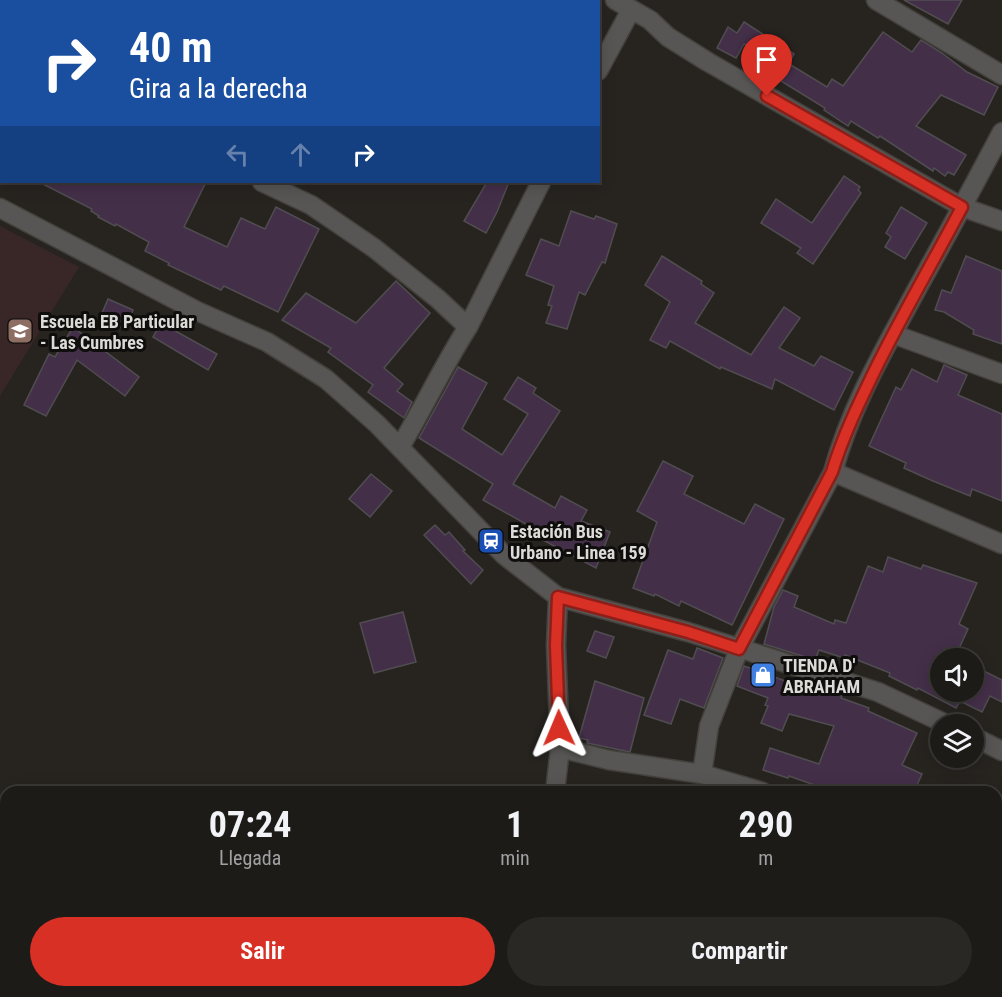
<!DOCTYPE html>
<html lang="es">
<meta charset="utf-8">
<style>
:root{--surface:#1d1b18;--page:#2a2825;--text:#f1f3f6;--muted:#a0a1a2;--line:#3b3937;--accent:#d93025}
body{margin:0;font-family:"Roboto Condensed",sans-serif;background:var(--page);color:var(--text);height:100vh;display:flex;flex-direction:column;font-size:22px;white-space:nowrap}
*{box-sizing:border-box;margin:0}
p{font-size:20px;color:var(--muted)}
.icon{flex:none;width:33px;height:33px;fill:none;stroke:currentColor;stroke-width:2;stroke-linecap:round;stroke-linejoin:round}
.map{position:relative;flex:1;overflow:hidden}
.details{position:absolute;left:0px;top:786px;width:1002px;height:212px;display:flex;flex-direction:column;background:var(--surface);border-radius:18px 18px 0 0;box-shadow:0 3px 15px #0003,0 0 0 2px var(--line)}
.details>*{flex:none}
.hud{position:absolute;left:0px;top:0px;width:600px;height:183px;box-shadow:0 3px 15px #0003,0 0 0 2px var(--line);background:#1a4fa0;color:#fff;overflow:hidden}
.tools{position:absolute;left:930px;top:648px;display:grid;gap:12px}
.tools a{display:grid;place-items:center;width:54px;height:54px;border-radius:50%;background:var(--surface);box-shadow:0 3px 15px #0003,0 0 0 2px var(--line);font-size:30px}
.pin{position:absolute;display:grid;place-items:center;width:51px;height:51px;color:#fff;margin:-62px -26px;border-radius:50% 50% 50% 0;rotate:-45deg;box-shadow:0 0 6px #0007}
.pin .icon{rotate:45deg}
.me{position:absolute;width:66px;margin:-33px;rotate:359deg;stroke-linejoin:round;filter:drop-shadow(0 0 4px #0008)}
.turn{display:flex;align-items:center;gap:21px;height:126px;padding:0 30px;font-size:27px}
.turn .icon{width:78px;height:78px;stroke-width:2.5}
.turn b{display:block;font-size:42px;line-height:51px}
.lanes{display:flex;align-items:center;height:57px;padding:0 30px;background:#0003;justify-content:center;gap:30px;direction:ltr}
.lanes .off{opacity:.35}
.eta{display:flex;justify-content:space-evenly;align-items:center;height:102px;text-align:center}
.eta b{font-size:36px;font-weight:700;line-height:42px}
.button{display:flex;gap:12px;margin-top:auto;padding:12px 30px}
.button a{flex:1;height:69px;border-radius:36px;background:var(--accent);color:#fff;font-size:24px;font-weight:700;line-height:69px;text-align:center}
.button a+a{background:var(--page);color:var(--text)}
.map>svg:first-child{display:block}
</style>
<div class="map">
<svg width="1002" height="997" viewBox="0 0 1002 997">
<rect width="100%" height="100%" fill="#272420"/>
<polygon fill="#392627" points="0,226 79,267 0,396"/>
<g fill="#442f49" stroke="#504d51" stroke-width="1.5">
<polygon points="904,0 962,0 948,24"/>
<polygon points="744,22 794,54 786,67 744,44 736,58 717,48 728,27 737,33"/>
<polygon points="883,32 912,52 921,40 942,53 967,72 998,87 984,115 941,95 916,126 966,155 954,175 948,172 945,176 934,168 933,171 880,136 878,138 851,121 848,126 824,110 825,108 781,81 791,65 827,87 832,79 843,86"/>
<polygon points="844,176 860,187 858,190 861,193 813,264 797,253 801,248 761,223 776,199 812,223"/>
<polygon points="39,182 206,182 184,227 227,247 241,218 265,229 276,207 319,229 278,312 224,286 221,290 168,265 169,263 145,251 149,242 116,224 115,226 98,217 99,216 91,211 92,209"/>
<polygon points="487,182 509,182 497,212 486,233 464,221"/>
<polygon points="901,207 927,223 905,259 885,247 891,237 886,233"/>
<polygon points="571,211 594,219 596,216 617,224 605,263 602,262 585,295 579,292 567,329 546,323 552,306 548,305 554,286 526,275 541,239 559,246"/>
<polygon points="662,256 702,281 701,284 714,293 695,323 751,355 784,307 800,318 779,348 814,366 821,356 853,372 834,410 775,379 772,389 721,367 720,369 670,341 666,348 650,340 670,302 645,285"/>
<polygon points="966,256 1002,271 1002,344 973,334 974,330 944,312 935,310 942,290 951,293"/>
<polygon points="396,281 430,313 384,368 403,384 397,391 412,402 404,418 368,392 373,385 328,352 331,348 282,320 306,293 356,323"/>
<polygon points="108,299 133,310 126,329 100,318"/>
<polygon points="161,323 217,354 208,370 153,337"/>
<polygon points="73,327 139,377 125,396 77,360 46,416 24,405 49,354 55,357"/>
<polygon points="944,365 967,375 958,395 1002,414 1002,501 972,489 970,496 933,481 904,468 906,463 869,446 896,387 901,390 912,369 937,382"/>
<polygon points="458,367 487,383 462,429 502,455 528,414 504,399 518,377 536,388 533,393 560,411 513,484 555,508 561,496 587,510 581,521 610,532 596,568 539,538 542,533 483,500 493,484 419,438"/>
<polygon points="663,461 693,476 684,494 744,524 755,504 784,519 732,625 681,601 679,606 655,594 654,596 633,588 657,522 637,511"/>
<polygon points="371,474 392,491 370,517 349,499"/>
<polygon points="435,525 445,535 449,532 465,550 463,551 483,570 471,584 424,535"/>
<polygon points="888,557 921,569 923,565 977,583 959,624 968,629 955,657 959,658 940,658 940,692 974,692 974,666 1002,680 1002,702 990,696 982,712 960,701 956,708 918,688 917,690 889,676 890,673 845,655 844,658 819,650 815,660 764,644 774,607 783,590 798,596 794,607 834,624 835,620 846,623 868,566 883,572"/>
<polygon points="403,612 416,662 374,673 360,623"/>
<polygon points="595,631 614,637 606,658 587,651"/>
<polygon points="697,648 723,658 704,708 680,699 671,724 644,715 668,650 693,659"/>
<polygon points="744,666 813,691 815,687 842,696 841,698 869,708 868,711 917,733 902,765 922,774 914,792 834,792 789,776 788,778 763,770 770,748 819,764 834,726 789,714 782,731 761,723 768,706 765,705 768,698 737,686"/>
<polygon points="595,681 644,698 630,752 587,743 588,740 579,738"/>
</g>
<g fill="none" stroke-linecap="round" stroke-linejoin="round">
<g stroke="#44413d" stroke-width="21">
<g id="minor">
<polyline points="330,0 332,2"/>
<polyline points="615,0 650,20 668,37 708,62 962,207 1002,221"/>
<polyline points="876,0 1002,75"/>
<polyline points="0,60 2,61"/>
<polyline points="598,71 631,10"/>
<path d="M262,182L311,205L374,248L438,299L468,327C443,366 424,407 400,447"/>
<polyline points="0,208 197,311 267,342 326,379 377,424 504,555 558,597 688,632 878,692 946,724"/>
<polyline points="468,327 541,182"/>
<polyline points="893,334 1002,374"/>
<polyline points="833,472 1002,544"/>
<polyline points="974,737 1002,751"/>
<polyline points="560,748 609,760 702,774 763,792"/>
<path d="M702,774L709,726L739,649L833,472C850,408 885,348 917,289C946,237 974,185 1002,132"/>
<polyline points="555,792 560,748 556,645 558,597"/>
<polyline points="996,862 1002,842"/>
<polyline points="996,891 1002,893"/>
<polyline points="595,992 598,997"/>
<polyline points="875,992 889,997"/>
</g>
</g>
<use href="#minor" stroke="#575654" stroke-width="18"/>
</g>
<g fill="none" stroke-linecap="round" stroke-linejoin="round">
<g stroke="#8d1f18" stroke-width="15">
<path id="route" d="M559,728L556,645L558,597L688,632L739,649L832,472C843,436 859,403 875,370C902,315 933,262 962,207L767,96"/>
</g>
<use href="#route" stroke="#d93025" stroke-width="10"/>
</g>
<defs>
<g id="school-square" transform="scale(1.35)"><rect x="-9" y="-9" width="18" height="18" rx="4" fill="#8d6e63" stroke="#0f0e0c"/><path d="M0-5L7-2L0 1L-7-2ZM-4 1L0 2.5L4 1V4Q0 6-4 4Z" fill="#fff"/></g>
<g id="station-square" transform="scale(1.35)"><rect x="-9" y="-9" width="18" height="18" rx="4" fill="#1a4fb4" stroke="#0f0e0c"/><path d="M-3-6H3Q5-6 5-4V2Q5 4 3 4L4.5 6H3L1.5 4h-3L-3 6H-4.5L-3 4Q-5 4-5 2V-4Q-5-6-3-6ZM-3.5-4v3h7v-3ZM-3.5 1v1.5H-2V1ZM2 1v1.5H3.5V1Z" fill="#fff"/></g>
<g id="shop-square" transform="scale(1.35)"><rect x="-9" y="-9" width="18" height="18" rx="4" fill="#3f7fe0" stroke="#0f0e0c"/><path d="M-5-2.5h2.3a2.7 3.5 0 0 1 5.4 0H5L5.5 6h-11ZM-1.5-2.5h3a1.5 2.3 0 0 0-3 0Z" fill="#fff"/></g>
</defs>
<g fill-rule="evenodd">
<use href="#school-square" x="20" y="331"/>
<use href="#station-square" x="491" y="541"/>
<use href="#shop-square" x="763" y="675"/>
</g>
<g text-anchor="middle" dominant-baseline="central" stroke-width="6" stroke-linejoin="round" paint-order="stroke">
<g font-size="18" font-weight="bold" fill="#dddbd8" stroke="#0f0e0c" text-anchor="start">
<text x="40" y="321">Escuela EB Particular<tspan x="40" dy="21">- Las Cumbres</tspan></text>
<text x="510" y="531">Estación Bus<tspan x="510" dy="21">Urbano - Linea 159</tspan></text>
<text x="783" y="665">TIENDA D'<tspan x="783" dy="21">ABRAHAM</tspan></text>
</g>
</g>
</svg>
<div class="tools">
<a><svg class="icon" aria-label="sound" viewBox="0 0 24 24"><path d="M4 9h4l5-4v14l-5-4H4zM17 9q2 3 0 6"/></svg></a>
<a><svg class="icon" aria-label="layers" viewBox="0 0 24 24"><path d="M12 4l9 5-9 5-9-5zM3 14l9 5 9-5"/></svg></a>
</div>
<div class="pin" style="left:767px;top:96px;background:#d93025"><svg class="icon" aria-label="arrive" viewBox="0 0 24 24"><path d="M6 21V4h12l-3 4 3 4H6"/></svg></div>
<svg class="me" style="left:559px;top:728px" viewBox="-20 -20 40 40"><path d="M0-17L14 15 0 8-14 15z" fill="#d93025" stroke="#fff" stroke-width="4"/></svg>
<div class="hud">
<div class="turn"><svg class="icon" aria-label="right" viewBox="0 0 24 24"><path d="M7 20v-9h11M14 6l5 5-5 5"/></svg><div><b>40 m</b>Gira a la derecha</div></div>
<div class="lanes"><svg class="icon off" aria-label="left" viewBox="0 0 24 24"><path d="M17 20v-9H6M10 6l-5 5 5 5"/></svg><svg class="icon off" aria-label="ahead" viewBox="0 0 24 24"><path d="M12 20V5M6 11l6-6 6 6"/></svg><svg class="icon" aria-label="right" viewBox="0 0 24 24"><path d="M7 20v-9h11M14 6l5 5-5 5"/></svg></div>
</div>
<section class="details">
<div class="eta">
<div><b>07:24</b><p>Llegada</p></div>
<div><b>1</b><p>min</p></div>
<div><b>290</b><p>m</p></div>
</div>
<div class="button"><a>Salir</a><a>Compartir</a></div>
</section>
</div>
